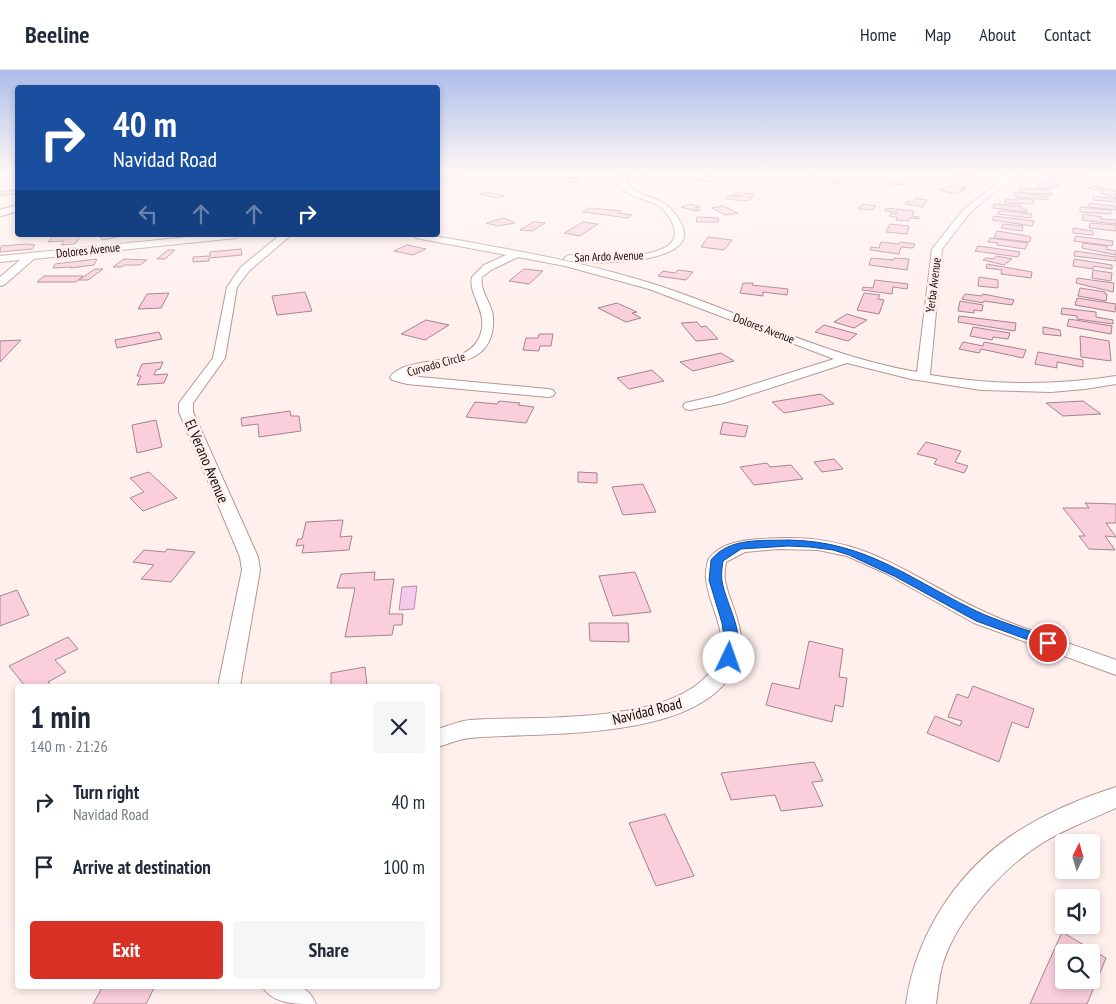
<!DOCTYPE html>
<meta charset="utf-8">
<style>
:root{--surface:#fff;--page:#f6f6f7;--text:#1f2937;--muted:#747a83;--line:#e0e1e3;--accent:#d93025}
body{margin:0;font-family:"PT Sans Narrow",sans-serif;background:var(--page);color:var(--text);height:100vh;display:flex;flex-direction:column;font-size:19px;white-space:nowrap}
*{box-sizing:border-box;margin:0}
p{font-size:16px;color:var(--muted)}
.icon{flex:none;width:28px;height:28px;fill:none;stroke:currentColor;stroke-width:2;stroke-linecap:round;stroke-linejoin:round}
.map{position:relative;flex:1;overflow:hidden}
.side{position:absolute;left:15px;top:614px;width:425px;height:305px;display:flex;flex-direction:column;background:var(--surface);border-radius:5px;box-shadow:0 2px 8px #0003}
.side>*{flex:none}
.top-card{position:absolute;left:15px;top:15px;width:425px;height:152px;border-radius:5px;box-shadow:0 2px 8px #0003;background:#1a4fa0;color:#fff;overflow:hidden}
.needle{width:32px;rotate:5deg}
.fabs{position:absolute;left:1055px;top:764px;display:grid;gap:10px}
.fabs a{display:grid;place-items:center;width:45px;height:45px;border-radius:5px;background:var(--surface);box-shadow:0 2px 8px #0003;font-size:25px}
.pin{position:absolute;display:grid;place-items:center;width:42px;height:42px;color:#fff;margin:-21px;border:2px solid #fff;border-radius:50%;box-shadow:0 1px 5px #0007}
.me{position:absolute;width:55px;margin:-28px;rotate:3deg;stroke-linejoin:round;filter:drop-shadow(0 0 4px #0008)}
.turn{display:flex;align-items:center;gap:18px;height:105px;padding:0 15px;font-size:22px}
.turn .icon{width:65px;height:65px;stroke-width:2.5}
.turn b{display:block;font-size:35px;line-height:42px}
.lanes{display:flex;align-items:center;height:48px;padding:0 15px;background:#0003;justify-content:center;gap:25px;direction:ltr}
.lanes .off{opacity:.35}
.round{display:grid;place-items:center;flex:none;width:52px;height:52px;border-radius:5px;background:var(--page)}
.overview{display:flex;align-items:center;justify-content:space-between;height:85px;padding:0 15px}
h1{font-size:30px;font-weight:800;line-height:38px}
.primary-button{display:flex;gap:10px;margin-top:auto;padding:10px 15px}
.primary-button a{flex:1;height:58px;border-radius:5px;background:var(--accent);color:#fff;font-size:20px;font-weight:800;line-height:58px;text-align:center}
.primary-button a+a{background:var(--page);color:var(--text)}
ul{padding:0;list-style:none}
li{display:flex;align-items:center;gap:15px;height:65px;padding:0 15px}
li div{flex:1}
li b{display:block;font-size:19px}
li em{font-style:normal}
header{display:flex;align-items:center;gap:30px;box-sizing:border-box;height:70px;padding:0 25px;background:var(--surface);border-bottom:1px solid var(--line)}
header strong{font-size:24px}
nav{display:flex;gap:28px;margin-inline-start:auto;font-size:18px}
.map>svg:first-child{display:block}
</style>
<header>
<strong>Beeline</strong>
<nav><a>Home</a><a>Map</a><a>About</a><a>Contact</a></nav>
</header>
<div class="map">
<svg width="1116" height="934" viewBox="0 0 1116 934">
<rect width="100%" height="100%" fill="#fff0ee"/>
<polygon fill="#f5caec" stroke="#b290a8" points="417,516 414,539 399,540 402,517"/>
<g fill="#facedb" stroke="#a4848e" fill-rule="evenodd">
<polygon points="457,102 468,103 459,105 464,107 438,110 438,106"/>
<polygon points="1084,102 1083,107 1067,105 1068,103 1063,103"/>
<polygon points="1044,103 1079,107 1078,111 1055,109 1055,107 1044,106"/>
<polygon points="702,106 724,107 724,109 717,109 717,112 694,111 694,108 704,109"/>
<polygon points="811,106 851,108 851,110 842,109 842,113 832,113 832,111 810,109"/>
<polygon points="566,107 579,108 577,109 579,110 573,113 562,111 565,109 561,109"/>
<polygon points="888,107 905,114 893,115 877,108"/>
<polygon points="1044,110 1059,111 1060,117 1051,116 1052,119 1038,118 1038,115 1041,115 1039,111"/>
<polygon points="955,115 966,117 961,119 965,120 954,124 939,120"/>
<polygon points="1093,116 1116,121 1116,128 1100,123 1103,121 1088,118"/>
<polygon points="1020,118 1048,120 1048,123 1052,123 1052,125 1020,122"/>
<polygon points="18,119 18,123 0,126 0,122"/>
<polygon points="485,122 505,126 498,128 479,124"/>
<polygon points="1015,122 1048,127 1048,130 1019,127 1014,125"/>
<polygon points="735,123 744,123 754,124 750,130 745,131 725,129 727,126 742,126 733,126"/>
<polygon points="1093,126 1116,129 1116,132 1093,130"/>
<polygon points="916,128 927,130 923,137 905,134 907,131 913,132"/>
<polygon points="1016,128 1034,130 1033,134 1005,133 1006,129 1015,130"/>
<polygon points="1089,133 1115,136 1116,140 1089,137"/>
<polygon points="691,134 700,137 695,138 700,140 695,141 681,137"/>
<polygon points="862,134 876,136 873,140 858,139"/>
<polygon points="994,134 1022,136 1022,139 1027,140 1027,142 993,138"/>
<polygon points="723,136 738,143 725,145 712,138"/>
<polygon points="1080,137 1111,140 1111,144 1080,142"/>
<polygon points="590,138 621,141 618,143 632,145 628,148 583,142"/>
<polygon points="886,138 914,141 912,146 919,147 919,149 910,148 909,151 896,150 897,147 889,146 891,143 896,144 897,142 885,141"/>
<polygon points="999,141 1007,141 1032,144 1031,148 997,144"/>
<polygon points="1083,144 1102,147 1101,149 1116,150 1116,154 1082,150"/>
<polygon points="994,146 1034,151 1032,156 992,150"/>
<polygon points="697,147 719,148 718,152 696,152"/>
<polygon points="504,148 515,153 498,156 486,153"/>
<polygon points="533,152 545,153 532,161 520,160"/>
<polygon points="583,152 598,154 580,166 564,163"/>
<polygon points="1090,153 1116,155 1116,161 1089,158"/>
<polygon points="890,154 909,156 907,164 886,162"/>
<polygon points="1003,154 1023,156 1022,161 1001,158"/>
<polygon points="1073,158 1093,161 1093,165 1073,163"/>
<polygon points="997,161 1022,165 1031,167 1030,172 994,168"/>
<polygon points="81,165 75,174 61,175 64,171 48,172 52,167"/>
<polygon points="100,165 128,165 102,170"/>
<polygon points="1076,166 1113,171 1112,176 1074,171"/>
<polygon points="708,167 732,170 724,180 701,177"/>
<polygon points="990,168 1013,171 1028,173 1025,179 997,175 998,173 988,172"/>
<polygon points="881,172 899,174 900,172 915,174 913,178 901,177 899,184 870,180 871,177 879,178"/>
<polygon points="1083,173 1107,176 1106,179 1116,181 1116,185 1082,178"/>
<polygon points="27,174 35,175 32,179 0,182 1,176"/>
<polygon points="407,175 426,179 413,185 394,181"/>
<polygon points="978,176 993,178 1020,182 1018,187 975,181"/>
<polygon points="241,179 242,185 209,188 209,191 193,192 193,187 210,186 210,182"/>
<polygon points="168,180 175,180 165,189 157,189"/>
<polygon points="1075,181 1116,187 1116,191 1074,186"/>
<polygon points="997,186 1012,189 1004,195 983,190 986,188 993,189"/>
<polygon points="871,188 894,190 894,188 909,189 907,200 869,195"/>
<polygon points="97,189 94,195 70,198 71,197 53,198 55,194"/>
<polygon points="124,189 147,190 140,195 125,195 121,197 113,197"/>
<polygon points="1074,189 1112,195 1112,199 1094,196 1093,199 1073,196"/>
<polygon points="987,194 1032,202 1031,208 1001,204 1002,200 986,198"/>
<polygon points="95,199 103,199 88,210 79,210"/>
<polygon points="524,199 543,201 529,214 509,211"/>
<polygon points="678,200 693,202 686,210 658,206 663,201 675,203"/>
<polygon points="1093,200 1112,203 1111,211 1092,208"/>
<polygon points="44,206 83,206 76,212 37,212"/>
<polygon points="979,207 998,210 998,218 978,216"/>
<polygon points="1077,208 1114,213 1113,222 1076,213"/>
<polygon points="875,210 908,214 907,219 893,217 892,224 862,220 863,217 873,218"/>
<polygon points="743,213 753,213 752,215 788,219 787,225 763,222 763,226 740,223"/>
<polygon points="1080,218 1105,222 1105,224 1107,224 1106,231 1078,226"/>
<polygon points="305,222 312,241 277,245 272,226"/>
<polygon points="169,223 161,238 138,239 147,224"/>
<polygon points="864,223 880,225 878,229 884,230 879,244 857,240"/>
<polygon points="965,224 982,226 983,224 1014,230 1012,235 984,231 983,233 962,229"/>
<polygon points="1077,228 1116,234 1115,242 1075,235"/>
<polygon points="960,231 983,235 982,241 974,240 974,243 958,241"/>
<polygon points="617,233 637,242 632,243 641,248 626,252 598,238"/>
<polygon points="1062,238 1096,242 1096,247 1113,250 1113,254 1077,249 1077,246 1061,244"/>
<polygon points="847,244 867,250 854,258 834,252"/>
<polygon points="959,246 1016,253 1015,261 958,252"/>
<polygon points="1069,249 1112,256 1111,264 1067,256"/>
<polygon points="426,250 449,255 425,270 401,264"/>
<polygon points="697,252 701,257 706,256 718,269 696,271 681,253"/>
<polygon points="824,255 857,264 848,271 815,262"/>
<polygon points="973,257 1010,263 1008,269 993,267 992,270 970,266"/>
<polygon points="1043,257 1060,260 1061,266 1043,264"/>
<polygon points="159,262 162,269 117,278 115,270"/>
<polygon points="539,264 553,264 551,276 540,276 539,281 523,280 526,268 538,268"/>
<polygon points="1080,266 1109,271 1111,291 1081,287"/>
<polygon points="21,270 0,292 0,271"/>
<polygon points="963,272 983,276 984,272 1026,280 1023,288 981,279 979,283 959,279"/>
<polygon points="1038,282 1083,290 1083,297 1057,292 1057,298 1035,294"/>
<polygon points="721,283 734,291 693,301 680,292"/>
<polygon points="163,292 160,299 156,300 154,305 168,304 164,313 137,315 141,306 137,306 142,294"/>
<polygon points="652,300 664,311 629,319 617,308"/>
<polygon points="821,324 834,334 784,343 772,332"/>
<polygon points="499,331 520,333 518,335 534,337 526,353 466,347 475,332 497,334"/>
<polygon points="1083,331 1101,344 1063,346 1046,333"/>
<polygon points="290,341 291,346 299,346 301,361 259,367 258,354 242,356 241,348"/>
<polygon points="156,350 162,377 137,383 132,355"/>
<polygon points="723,352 748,356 745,367 720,364"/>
<polygon points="926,372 961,381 955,392 968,396 964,403 934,394 937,389 917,384"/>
<polygon points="834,389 843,399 822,402 814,392"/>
<polygon points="767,393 770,397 791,395 803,409 754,415 740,397"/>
<polygon points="149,402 177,428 143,441 130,428 144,422 130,408"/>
<polygon points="578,402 597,403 597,413 578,412"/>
<polygon points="643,414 656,442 623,445 612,417"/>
<polygon points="1085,433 1116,434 1116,453 1106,453 1116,467 1105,466 1115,480 1089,479 1079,466 1085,466 1063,438 1089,438"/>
<polygon points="343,450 340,467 352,466 349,480 302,483 304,475 296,476 298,469 302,469 306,452"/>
<polygon points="167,479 195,482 171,512 141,509 154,495 133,492 144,480 165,482"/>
<polygon points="375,502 374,510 394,509 389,544 403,544 402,555 394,555 392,565 345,567 355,518 337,518 341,504"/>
<polygon points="635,502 651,542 613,546 599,506"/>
<polygon points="17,520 29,545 0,556 0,526"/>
<polygon points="589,553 628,553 629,572 590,571"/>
<polygon points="68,567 78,579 55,590 66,602 48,612 52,616 25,616 9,596"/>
<polygon points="809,571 843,579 839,607 847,608 843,637 835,635 832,652 766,635 772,613 799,619"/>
<polygon points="365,597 367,616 331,616 331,603"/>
<polygon points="973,616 1034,639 1028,658 1012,652 999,692 927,663 935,646 960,656 962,651 948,647 957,624 968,628"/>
<polygon points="814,692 823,711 812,712 823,736 781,741 775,725 731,730 721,703"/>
<polygon points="665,744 694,806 656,816 629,753"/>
<path d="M1062,862L1106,888L1087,934H1030ZM1064,882H1091V910H1064Z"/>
<polygon points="103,916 155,916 146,934 93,934"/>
</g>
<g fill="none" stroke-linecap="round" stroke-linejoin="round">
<g stroke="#b79592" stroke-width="2">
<g id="minor">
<path d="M638,102H652L627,109V114C645,133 664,121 681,153C705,196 587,195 565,190L564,188L569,185C593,186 654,191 671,173C681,162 669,143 659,136C648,128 616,127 618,107Z"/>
<path d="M954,102L1008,105L1015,102H1026L1012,109L990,125L969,144L942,179L930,305C992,315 1054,316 1116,306V314L1085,319L1051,322L981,320L911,309L847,293L724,333L690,340L685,339L683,336L685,333L716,326L834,289L649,219L565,196L518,187L491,200L482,207C479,221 492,233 493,247C496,301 442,290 409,306L548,319L553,320L555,323L553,326L548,327L407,314L392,310L390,307C408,284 462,299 478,270C492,244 467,225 472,207L484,195L506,185L416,168L411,165C441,165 471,173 501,178C562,189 622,202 680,223C758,251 835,288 917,302L932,179L963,140L1002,109L958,104Z"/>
<polygon points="208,165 241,165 236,168 34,189 4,215 0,216 0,207 20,190 0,192 0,186"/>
<polygon points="280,165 291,165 249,201 237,217 225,288 193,333 193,342 258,487 260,500 240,616 218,616 242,500 240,487 179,342 179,333 213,288 227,217 241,197"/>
<path d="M786,468C869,466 916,511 987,543C1029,562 1073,574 1116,590V605L974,553L885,503L847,486L818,480L778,479L745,482L726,492C725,498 724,505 725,511C730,535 746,559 740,584C717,675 542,661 470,668C459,669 448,674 438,677V659C448,656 459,651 470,650C533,645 692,659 719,586C728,560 708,534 706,509C705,503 707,496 708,490C723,467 762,469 786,468Z"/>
<path d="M1116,717V738C1092,749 1067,758 1044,772C1004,796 957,848 943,893C939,906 938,920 936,934H906C916,861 962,794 1025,757C1053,740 1085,727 1116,717Z"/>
<path d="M262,916C285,916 306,909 316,934C293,934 273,934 262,916Z"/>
</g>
</g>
<g stroke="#b79592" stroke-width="3">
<polygon id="tertiary" points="18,135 18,141 0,146 0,140"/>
</g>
<use href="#minor" fill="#fff" fill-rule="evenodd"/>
<use href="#tertiary" fill="#fff" fill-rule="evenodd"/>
</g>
<linearGradient id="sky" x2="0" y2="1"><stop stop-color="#adbdea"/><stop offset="0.44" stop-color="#fff8f7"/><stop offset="1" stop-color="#fff8f7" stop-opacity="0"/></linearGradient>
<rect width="1116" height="233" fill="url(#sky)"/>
<path fill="#1a73e8" stroke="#114b97" d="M788,470C870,471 914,513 985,545C1007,554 1030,561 1053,569L1055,573L1053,576L1048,577L976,551L896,507L849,485L833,480L810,477L788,476L741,479L723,491C722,497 721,505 722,511C726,535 748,567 734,591H724L722,588L725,574L722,553L709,510L711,490C729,467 762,471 788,470Z"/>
<g text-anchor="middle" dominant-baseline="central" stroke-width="5" stroke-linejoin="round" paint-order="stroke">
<g font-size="12" fill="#160a0a" stroke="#fff0ee">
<text transform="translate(88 180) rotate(-6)">Dolores Avenue</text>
<text transform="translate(609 186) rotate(-2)">San Ardo Avenue</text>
<text transform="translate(933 215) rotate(-83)">Yerba Avenue</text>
<text transform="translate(764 258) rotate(21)">Dolores Avenue</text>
<text transform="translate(436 294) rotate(-16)">Curvado Circle</text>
</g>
<g font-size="15" fill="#160a0a" stroke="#fff0ee">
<text transform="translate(207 391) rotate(67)">El Verano Avenue</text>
<text transform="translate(647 641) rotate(-14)">Navidad Road</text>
</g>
</g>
</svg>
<div class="fabs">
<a><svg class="needle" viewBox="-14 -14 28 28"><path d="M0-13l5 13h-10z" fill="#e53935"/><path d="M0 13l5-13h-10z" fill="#747a83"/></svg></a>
<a><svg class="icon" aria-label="sound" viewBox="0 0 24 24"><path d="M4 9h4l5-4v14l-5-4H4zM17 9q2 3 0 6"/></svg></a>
<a><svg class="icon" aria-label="search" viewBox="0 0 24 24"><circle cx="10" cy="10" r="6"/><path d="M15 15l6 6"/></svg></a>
</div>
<div class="pin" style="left:1048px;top:573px;background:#d93025"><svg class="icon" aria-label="arrive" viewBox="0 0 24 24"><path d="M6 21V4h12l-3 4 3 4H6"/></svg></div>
<svg class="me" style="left:729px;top:588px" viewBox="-20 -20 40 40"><circle r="19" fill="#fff"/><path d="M0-13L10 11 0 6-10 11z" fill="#1a73e8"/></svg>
<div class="top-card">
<div class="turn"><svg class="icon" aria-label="right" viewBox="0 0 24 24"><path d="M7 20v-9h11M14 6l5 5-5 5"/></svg><div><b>40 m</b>Navidad Road</div></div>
<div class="lanes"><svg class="icon off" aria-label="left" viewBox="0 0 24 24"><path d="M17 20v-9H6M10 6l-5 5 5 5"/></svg><svg class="icon off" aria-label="ahead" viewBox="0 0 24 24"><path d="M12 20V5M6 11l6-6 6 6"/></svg><svg class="icon off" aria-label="ahead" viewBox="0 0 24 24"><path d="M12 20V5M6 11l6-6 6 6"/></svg><svg class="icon" aria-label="right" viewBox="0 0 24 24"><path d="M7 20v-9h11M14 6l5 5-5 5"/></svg></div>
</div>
<section class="side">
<div class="overview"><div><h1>1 min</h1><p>140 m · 21:26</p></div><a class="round"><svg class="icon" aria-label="close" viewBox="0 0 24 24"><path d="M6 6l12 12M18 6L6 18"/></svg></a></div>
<ul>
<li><svg class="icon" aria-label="right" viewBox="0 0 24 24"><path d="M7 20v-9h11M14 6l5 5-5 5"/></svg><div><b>Turn right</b><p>Navidad Road</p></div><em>40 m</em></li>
<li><svg class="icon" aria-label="arrive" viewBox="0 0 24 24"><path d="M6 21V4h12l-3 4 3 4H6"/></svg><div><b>Arrive at destination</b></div><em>100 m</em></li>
</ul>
<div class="primary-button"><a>Exit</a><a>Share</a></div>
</section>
</div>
